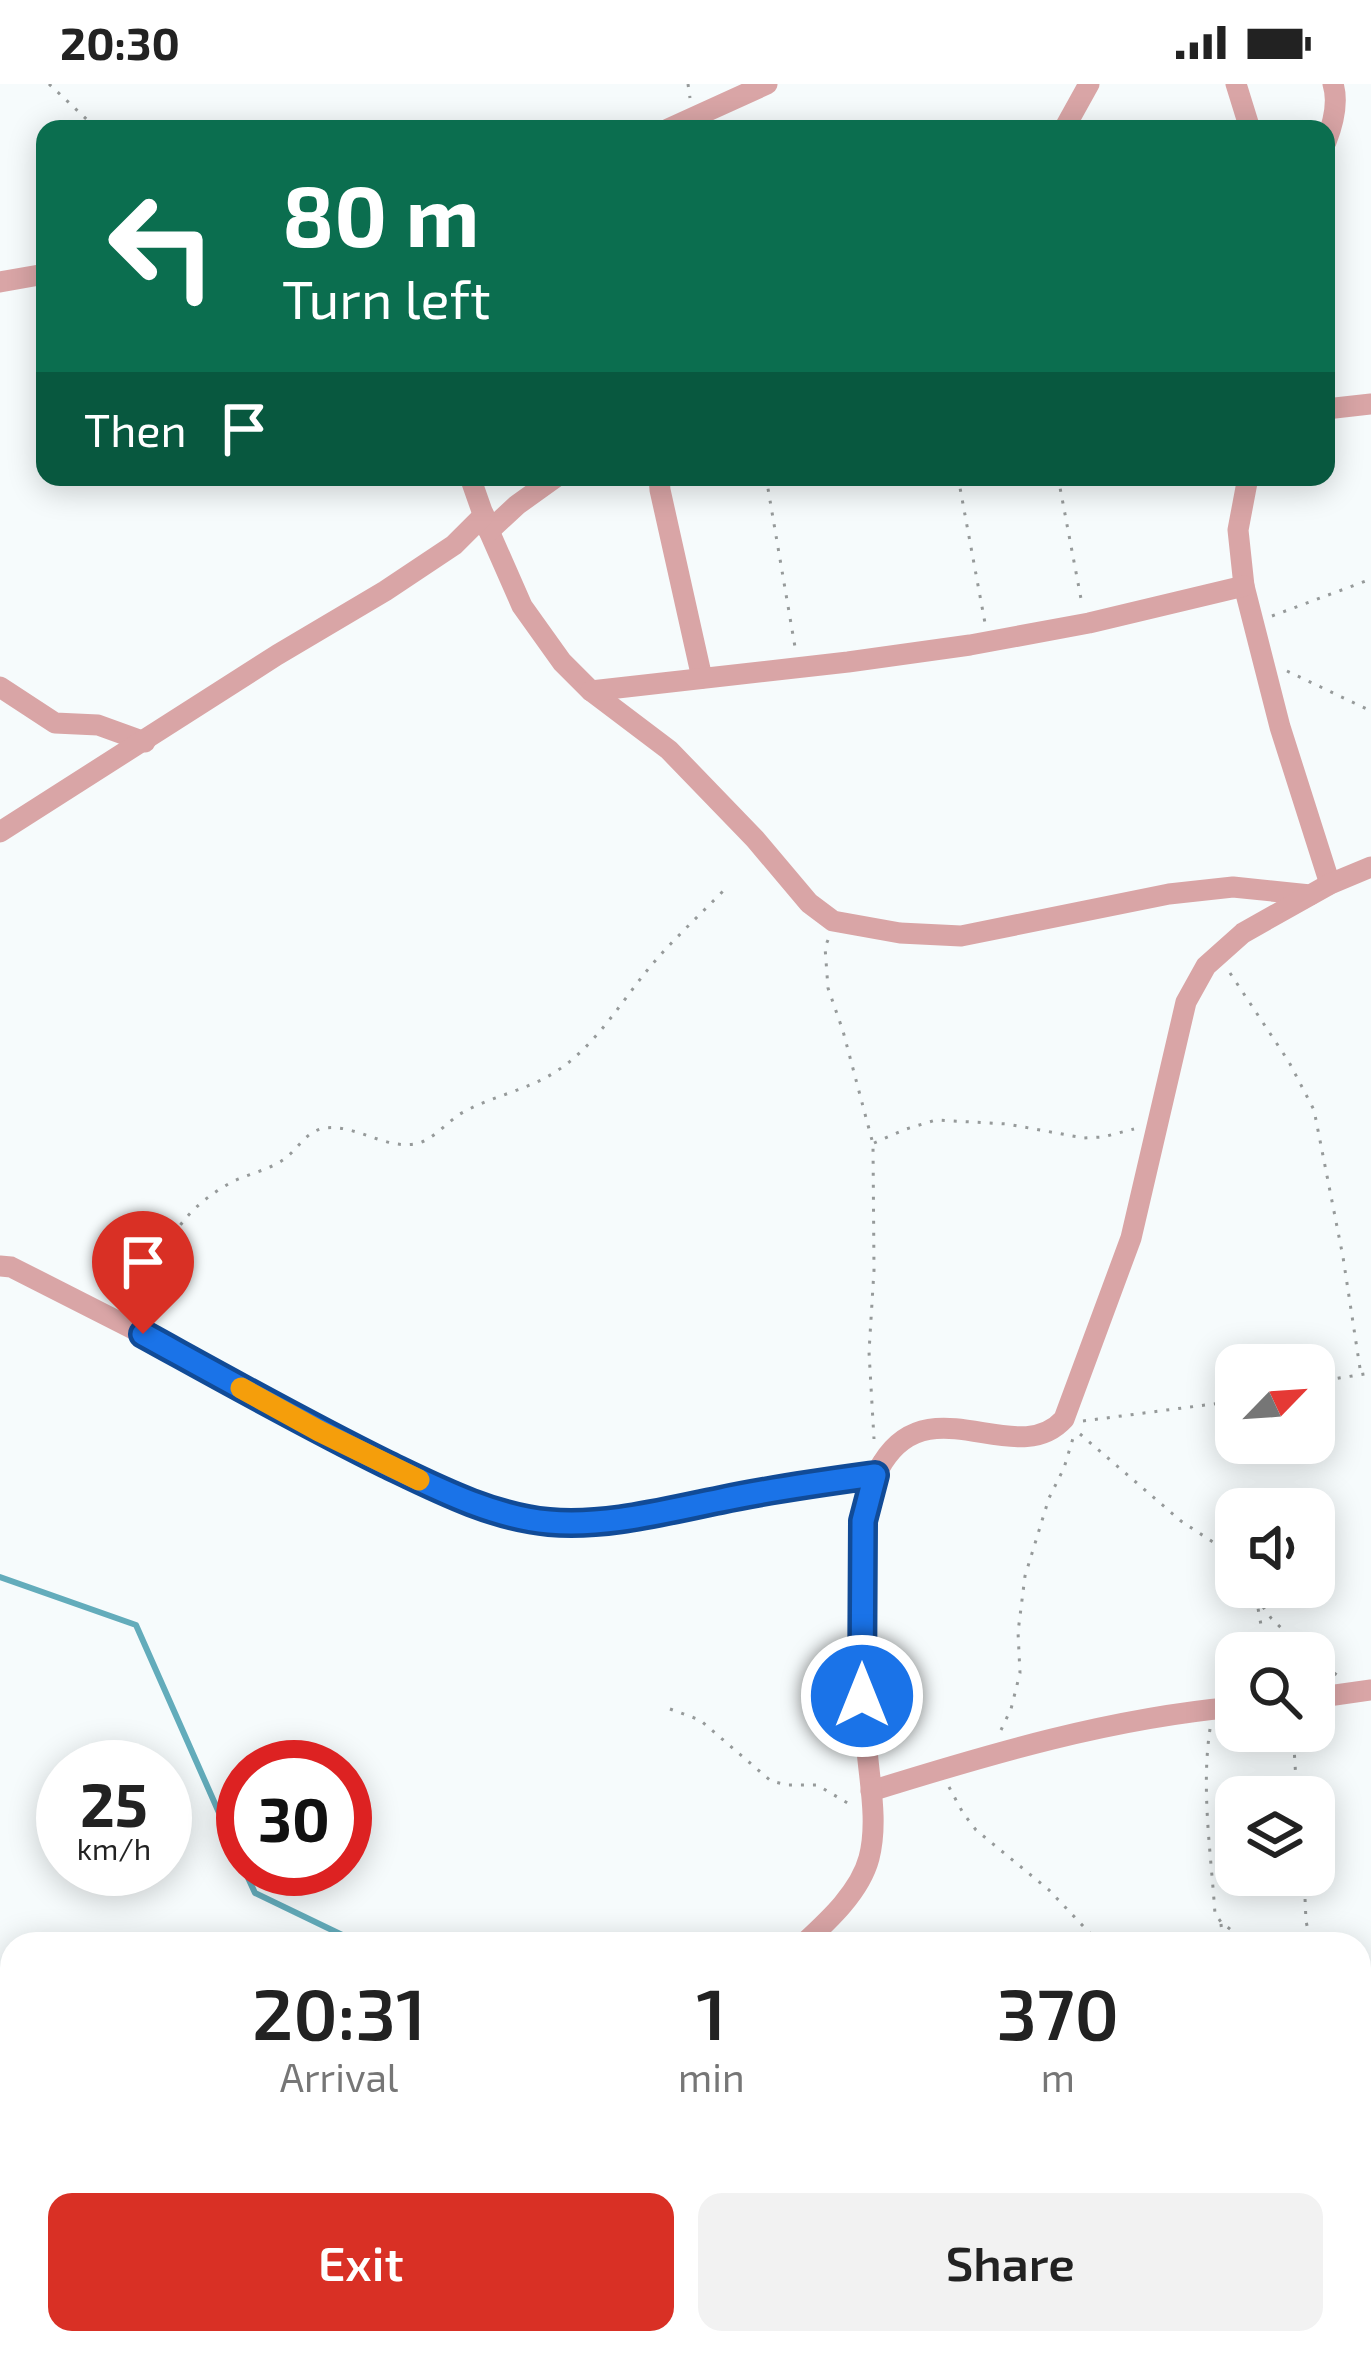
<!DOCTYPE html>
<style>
:root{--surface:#fff;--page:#f2f2f2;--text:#222;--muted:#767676;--accent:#d93025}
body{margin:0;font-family:"Exo 2",sans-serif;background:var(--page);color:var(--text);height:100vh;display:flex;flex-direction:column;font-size:45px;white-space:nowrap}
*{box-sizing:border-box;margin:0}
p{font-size:39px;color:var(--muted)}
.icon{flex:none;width:66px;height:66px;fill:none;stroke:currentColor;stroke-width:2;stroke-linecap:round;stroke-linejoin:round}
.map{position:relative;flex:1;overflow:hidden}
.panel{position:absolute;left:0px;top:1848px;width:1371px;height:423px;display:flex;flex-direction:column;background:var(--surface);border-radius:36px 36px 0 0;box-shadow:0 6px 30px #0003}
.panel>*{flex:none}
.banner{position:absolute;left:36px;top:36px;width:1299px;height:366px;border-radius:24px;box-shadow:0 6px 30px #0003;background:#0b6e4f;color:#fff;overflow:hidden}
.needle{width:78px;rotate:65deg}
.tools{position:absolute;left:1215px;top:1260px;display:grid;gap:24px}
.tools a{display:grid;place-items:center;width:120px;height:120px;border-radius:24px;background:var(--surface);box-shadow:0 6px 30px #0003;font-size:60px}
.speed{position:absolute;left:36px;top:1656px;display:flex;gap:24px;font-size:60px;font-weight:700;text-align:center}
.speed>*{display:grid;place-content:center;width:156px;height:156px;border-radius:50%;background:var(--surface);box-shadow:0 6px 30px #0003;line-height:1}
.speed small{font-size:30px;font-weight:400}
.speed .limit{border:18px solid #d22;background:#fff;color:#111}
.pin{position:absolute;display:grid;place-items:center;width:102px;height:102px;color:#fff;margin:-123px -51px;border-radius:50% 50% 50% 0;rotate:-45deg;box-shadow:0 0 12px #0007}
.pin .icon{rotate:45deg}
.me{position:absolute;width:132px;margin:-66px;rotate:0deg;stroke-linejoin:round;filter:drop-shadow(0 0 9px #0008)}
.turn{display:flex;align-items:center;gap:42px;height:252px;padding:0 48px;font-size:54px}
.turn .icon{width:156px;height:156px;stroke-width:2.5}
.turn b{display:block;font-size:84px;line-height:102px}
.then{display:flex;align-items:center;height:114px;padding:0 48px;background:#0003;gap:24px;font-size:45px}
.eta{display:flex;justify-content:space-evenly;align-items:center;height:204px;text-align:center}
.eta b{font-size:72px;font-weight:600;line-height:84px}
.primary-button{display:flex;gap:24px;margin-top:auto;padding:24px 48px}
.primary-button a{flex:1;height:138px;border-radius:24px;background:var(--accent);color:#fff;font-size:48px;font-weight:600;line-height:138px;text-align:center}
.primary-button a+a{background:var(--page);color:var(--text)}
.status{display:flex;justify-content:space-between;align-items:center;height:84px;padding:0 60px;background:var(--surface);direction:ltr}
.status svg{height:33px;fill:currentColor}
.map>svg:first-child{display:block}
</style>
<div class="status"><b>20:30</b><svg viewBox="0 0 49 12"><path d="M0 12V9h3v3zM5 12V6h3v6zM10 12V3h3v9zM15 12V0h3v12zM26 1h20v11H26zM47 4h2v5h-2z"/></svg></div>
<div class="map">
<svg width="1371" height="2269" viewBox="0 0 1371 2269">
<rect width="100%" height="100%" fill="#f6fbfc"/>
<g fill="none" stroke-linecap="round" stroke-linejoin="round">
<g stroke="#63acbb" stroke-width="6">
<polyline points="0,1493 136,1541 243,1783"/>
<polyline points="244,1785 255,1809 361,1860"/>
<polyline points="813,2259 819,2269"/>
</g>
<g stroke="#969a9a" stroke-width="3" stroke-dasharray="3 9" stroke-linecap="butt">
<polyline points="49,0 97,45"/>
<polyline points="688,0 690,14"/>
<polyline points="766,393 795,563"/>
<polyline points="958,393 985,539"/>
<polyline points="1058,393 1082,520"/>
<polyline points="1272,532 1371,495"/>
<polyline points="1287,587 1371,627"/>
<polyline points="828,856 825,863 828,904 843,947 873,1060 874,1186 869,1268 874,1355"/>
<polyline points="1230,889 1289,978 1314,1026 1343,1173 1361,1291"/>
<polyline points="874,1059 906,1045 936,1036 1007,1040 1084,1054 1103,1053 1134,1045"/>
<path d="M147,1230C159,1169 175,1129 232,1098C248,1090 268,1086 283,1076C298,1066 305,1047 325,1044C355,1040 384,1065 415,1060C432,1057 446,1039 460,1030C489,1013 524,1007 552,990C591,967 618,923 645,889C670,858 699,832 727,803"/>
<polyline points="1314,1298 1371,1289"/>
<polyline points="1083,1337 1236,1317"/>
<polyline points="1080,1350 1181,1437 1219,1462 1236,1485"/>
<polyline points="1249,1503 1271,1534 1307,1569"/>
<polyline points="1256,1513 1266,1569"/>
<polyline points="1314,1576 1337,1591"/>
<polyline points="670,1625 700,1636 771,1697 787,1701 817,1701 851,1721"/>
<path d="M1210,1645C1201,1705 1211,1769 1215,1830L1221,1838L1249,1860"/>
<polyline points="1001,1646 1011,1625 1020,1589 1018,1548 1025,1492 1049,1414 1064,1384 1074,1351"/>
<polyline points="1293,1647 1297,1713"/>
<polyline points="949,1703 963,1729 976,1746 1049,1806 1100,1860"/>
<polyline points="1304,1791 1306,1837 1311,1860"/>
<polyline points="1221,1840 1223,1860"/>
<polyline points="1359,1914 1371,1921"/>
<polyline points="1359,1945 1371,2048"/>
<polyline points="1359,1981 1371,1980"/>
<polyline points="1359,2119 1371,2119"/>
</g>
<g stroke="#d9a5a6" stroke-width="21">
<polyline points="1236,0 1250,45"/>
<polyline points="668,45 767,0"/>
<polyline points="1064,45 1089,0"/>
<path d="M1326,58C1333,40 1339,19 1333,0"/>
<polyline points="0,198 45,190"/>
<polyline points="1326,325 1371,320"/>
<polyline points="470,393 489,447 522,522 562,578 591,607 669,666 755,755 809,819 833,837 900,849 961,852 1169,810 1233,803 1310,811"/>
<polyline points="659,393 660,406 702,594"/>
<polyline points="1248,393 1238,446 1244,502 1280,643 1330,800"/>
<polyline points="489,447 517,421 556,393"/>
<polyline points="0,603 55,639 98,641 145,658"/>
<polyline points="591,607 848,578 970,561 1089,539 1244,502"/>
<polyline points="0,748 277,571 385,507 454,461 484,431"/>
<polyline points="0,1182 11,1183 143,1250 319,1347 416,1395 495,1427 547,1438 585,1438 645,1432 724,1415 875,1391"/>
<polyline points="1314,1614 1371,1606"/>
<path d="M871,1707C990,1670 1111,1634 1236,1623"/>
<path d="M803,1860C828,1837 860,1808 869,1774C878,1739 870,1701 867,1666C862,1614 862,1563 862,1511C862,1487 860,1461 863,1438C865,1419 872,1394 883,1378C931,1301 1017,1387 1064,1335L1131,1154L1186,918L1206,882L1243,849L1330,800L1371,783"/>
<polyline points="490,2269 492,2259"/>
</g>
</g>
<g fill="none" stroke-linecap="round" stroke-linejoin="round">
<g stroke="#114b97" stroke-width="30">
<path id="route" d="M143,1250C223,1294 303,1339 386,1380C436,1404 492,1433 549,1438C607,1443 665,1427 721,1416C772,1405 824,1398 875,1391L863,1437L862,1612"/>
</g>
<use href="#route" stroke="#1a73e8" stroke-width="21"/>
<polyline stroke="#f59e0b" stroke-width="21" points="241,1304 319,1347 419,1396"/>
</g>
</svg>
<div class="tools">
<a><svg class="needle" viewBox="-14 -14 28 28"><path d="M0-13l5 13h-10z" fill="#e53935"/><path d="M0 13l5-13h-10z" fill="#767676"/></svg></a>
<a><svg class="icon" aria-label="sound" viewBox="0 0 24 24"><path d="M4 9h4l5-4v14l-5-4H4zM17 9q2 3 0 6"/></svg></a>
<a><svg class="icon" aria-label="search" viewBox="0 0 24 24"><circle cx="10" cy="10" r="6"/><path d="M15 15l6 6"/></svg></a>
<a><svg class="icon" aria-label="layers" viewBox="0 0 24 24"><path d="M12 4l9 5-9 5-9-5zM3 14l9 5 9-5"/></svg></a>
</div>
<div class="speed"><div>25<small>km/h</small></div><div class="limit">30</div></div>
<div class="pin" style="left:143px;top:1250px;background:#d93025"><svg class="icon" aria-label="arrive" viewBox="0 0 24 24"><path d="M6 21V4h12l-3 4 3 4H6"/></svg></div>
<svg class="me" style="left:862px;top:1612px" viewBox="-20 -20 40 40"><circle r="17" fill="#1a73e8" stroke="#fff" stroke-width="3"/><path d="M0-11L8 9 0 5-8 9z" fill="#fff"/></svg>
<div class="banner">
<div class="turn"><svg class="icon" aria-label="left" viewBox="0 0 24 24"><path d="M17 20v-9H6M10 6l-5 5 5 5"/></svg><div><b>80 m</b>Turn left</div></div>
<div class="then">Then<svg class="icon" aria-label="arrive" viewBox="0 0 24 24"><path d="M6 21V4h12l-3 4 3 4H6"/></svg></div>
</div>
<section class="panel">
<div class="eta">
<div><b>20:31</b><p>Arrival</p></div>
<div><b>1</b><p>min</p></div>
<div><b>370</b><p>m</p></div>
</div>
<div class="primary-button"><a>Exit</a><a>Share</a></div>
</section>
</div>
